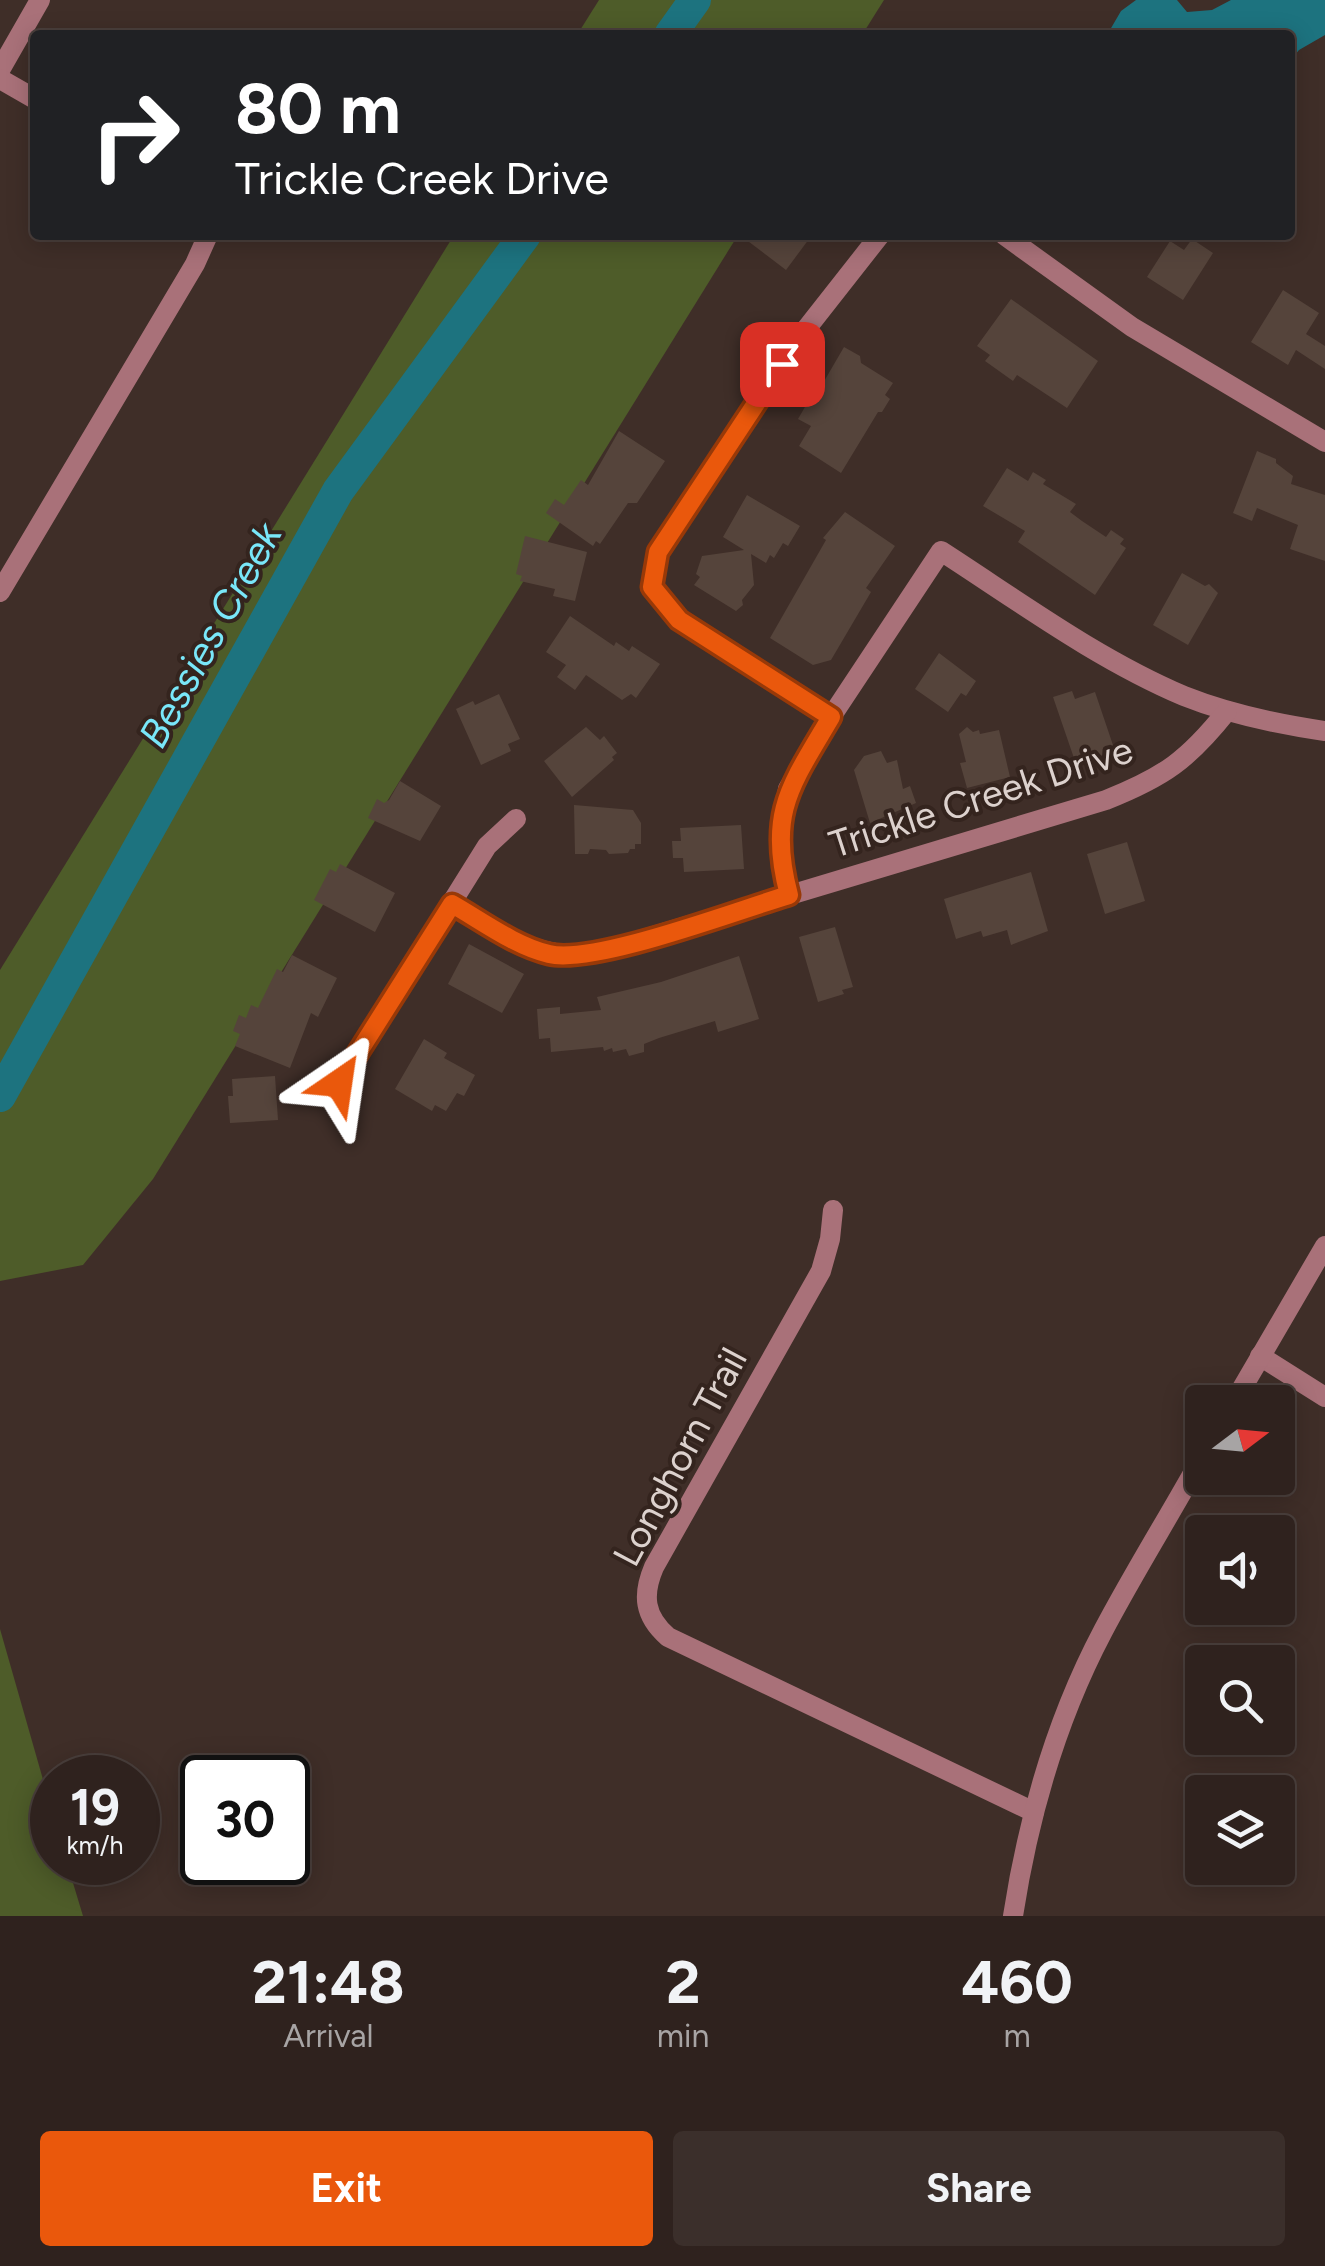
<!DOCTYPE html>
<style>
:root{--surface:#2f221e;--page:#3b2f2b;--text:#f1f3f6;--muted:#a7a4a4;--line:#4a3f3c;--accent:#ea580c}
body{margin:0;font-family:Figtree,sans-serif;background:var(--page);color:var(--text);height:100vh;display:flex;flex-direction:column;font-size:38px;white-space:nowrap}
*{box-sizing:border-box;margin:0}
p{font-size:32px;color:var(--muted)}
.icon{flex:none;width:55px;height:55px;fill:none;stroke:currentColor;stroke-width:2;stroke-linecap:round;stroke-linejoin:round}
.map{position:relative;height:1916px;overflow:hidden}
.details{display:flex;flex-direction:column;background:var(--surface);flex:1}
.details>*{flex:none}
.banner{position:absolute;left:30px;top:30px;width:1265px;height:210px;border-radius:10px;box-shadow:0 5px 25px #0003,0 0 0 2px var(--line);background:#202124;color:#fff;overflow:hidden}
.needle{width:65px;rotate:74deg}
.fabs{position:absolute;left:1185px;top:1385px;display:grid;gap:20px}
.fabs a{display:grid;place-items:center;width:110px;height:110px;border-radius:10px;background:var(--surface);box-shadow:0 5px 25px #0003,0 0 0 2px var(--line);font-size:50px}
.speed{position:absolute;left:30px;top:1755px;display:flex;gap:20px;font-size:50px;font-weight:700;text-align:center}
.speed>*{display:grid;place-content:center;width:130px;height:130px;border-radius:50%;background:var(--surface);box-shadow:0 5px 25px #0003,0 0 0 2px var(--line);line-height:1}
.speed small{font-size:25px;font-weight:400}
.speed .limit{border:5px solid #111;border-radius:15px;background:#fff;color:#111}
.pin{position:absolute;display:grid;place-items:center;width:85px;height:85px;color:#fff;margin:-42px;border-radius:20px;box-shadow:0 5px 15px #0006}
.me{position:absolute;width:110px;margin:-55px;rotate:32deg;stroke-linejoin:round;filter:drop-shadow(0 0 8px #0008)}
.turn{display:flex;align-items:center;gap:35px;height:210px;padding:0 40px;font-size:45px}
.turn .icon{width:130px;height:130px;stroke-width:2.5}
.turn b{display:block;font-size:70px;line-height:85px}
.eta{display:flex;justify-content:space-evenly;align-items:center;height:170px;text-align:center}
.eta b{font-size:60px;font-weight:700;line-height:70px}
.action{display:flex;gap:20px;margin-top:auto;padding:20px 40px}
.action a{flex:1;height:115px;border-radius:10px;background:var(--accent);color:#fff;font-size:40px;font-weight:700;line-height:115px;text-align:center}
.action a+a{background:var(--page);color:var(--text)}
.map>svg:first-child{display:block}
</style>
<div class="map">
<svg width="1325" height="1916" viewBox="0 0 1325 1916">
<rect width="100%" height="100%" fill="#3f2e28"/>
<g fill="#4e5c29">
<polygon points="599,0 884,0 862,35 577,35"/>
<polygon points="454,235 738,235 153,1179 83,1265 0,1281 0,970"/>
<polygon points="0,1629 52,1811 52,1862 67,1863 83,1916 0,1916"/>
</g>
<polygon fill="#1d737f" points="1136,0 1177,0 1187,12 1212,10 1231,0 1325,0 1325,35 1299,50 1290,61 1290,35 1107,35 1121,11"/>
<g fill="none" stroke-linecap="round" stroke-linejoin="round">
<g stroke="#1d737f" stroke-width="32">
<polyline points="670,35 695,0"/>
<polyline points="0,1096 338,491 525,235"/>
</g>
</g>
<g fill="#55443b">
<polygon points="740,235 812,235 786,270"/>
<polygon points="1192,239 1213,253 1183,300 1147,277 1170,241 1184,250"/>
<polygon points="1283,290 1319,313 1306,334 1325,346 1325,369 1296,350 1288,365 1251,342"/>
<polygon points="1011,299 1098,361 1067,408 1017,375 1013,381 985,361 990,355 977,346"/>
<polygon points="844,347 860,356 861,363 893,383 885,395 890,399 882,412 878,412 841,473 799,446 811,426 798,419 809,400 812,402"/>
<polygon points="619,431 665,461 637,503 628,503 600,544 596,541 593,546 546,513 555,499 564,505 581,480 588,485"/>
<polygon points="1257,451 1276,459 1276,463 1293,476 1291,484 1325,495 1325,561 1290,549 1298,525 1257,508 1252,521 1233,513"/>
<polygon points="1007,468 1028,481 1033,472 1046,480 1043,484 1076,504 1070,512 1082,521 1106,537 1111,530 1124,539 1120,544 1126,548 1095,595 1018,542 1025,531 983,506"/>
<polygon points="747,495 800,526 788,546 783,543 774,558 770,555 766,563 751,554 754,585 742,600 743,605 736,611 694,585 700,577 696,574 702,556 744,550 723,537"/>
<polygon points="845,512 895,546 866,588 871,592 831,660 813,665 770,638 826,540 823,538"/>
<polygon points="525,536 587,552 575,601 553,596 555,589 520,581 522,576 516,574"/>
<polygon points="1182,573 1205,586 1209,584 1218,593 1188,645 1153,625"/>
<polygon points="570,616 614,646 616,642 629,651 632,646 660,664 636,698 631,694 622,700 586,675 575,690 557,677 566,665 546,652"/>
<polygon points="939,653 976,681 966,696 961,693 948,712 915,689"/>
<polygon points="1072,691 1075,699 1095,692 1115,751 1076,764 1053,697"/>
<polygon points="499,694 520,739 508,744 511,751 481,765 456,709 473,701 475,705"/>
<polygon points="586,727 600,740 604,736 617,753 612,757 614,760 572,797 544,761"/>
<polygon points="967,727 973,732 979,730 980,734 999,730 1010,777 967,788 960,763 966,762 959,734"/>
<polygon points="881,751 887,763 897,760 903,789 910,786 916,803 870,823 854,770 864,756"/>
<polygon points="400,781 441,806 420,841 368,818 377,799 384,803 389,800"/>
<polygon points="574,805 633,810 641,823 641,844 635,844 635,849 630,849 628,853 609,854 606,850 590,849 588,854 575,854"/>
<polygon points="741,825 744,869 684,872 683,858 673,858 672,841 681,841 680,828"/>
<polygon points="1127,842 1145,901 1105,914 1087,854"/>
<polygon points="340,864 395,893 375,932 314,900 330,869 336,872"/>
<polygon points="1031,872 1048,931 1011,945 1007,930 983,937 981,931 956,939 944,899"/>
<polygon points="835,927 853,987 842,990 844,994 818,1002 799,937"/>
<polygon points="469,944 524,974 502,1013 448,984"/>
<polygon points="292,955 337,978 318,1017 311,1013 290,1068 235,1046 240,1034 233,1031 239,1015 246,1018 251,1005 258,1008 277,969 283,972"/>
<polygon points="739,956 759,1019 718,1032 715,1021 659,1038 644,1044 644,1052 629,1056 626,1049 613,1052 612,1048 604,1051 603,1047 551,1052 550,1038 539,1039 537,1009 560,1007 560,1014 601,1010 597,997 661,982"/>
<polygon points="424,1039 447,1053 444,1058 475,1075 464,1096 457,1093 446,1111 435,1105 432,1111 395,1089"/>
<polygon points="275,1076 278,1120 230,1123 228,1096 233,1096 232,1079"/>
</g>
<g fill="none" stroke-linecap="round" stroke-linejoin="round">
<g stroke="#a97179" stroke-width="20">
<polyline points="0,70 40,0"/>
<polyline points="0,79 35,99"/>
<polyline points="1004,235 1132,327 1325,442"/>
<polyline points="0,592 195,264 208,235"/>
<polyline points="831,717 679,620 652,587 658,552 803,333 880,235"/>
<path d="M789,895L779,843L788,789L831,717L941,551C1020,602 1097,659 1184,696C1229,714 1277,724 1325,731"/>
<path d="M452,904C502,932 540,964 600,952L1106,800C1164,777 1188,760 1227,711"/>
<polyline points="339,1083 487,846 516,819"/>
<path d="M833,1210L830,1239L821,1271L654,1567C642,1595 644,1616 668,1637L1034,1812"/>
<polyline points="1260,1356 1325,1397"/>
<polyline points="1234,1402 1325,1246"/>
<path d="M1013,1916C1028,1819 1057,1718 1103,1631C1134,1572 1170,1515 1202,1457"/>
</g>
</g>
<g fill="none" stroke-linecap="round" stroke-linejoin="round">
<g stroke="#983908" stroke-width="25">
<path id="route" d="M339,1083L452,904C482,921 515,946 549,954C594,965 738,910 789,895C767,813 791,785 831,717L679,620L652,587L658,552L782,364"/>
</g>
<use href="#route" stroke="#ea580c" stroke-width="18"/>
</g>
<g text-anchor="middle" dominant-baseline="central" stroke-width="8" stroke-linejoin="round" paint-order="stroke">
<g font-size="38" fill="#dcd1cd" stroke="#34241e">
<text transform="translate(981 797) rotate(-18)">Trickle Creek Drive</text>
<text transform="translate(680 1457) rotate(-62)">Longhorn Trail</text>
</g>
<g font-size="40" font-style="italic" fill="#79e7f9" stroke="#34241e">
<text transform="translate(210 635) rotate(-61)">Bessies Creek</text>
</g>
</g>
</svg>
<div class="fabs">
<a><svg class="needle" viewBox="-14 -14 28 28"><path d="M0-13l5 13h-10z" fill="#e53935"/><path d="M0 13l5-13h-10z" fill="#a7a4a4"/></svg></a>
<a><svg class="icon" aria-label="sound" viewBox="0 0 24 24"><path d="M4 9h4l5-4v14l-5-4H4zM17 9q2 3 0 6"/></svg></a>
<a><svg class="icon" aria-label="search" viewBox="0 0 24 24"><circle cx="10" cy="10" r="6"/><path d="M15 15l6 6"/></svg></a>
<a><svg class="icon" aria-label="layers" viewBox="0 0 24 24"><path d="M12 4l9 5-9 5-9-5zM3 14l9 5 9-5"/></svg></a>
</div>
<div class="speed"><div>19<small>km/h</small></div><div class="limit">30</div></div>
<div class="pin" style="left:782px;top:364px;background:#d93025"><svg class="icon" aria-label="arrive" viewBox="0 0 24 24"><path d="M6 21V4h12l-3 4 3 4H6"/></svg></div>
<svg class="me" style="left:339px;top:1083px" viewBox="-20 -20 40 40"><path d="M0-17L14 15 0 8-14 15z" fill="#ea580c" stroke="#fff" stroke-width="4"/></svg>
<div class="banner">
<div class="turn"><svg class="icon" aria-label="right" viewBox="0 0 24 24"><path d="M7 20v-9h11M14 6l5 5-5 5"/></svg><div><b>80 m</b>Trickle Creek Drive</div></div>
</div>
</div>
<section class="details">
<div class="eta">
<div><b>21:48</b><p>Arrival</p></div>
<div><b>2</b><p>min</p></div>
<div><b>460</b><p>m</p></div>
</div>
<div class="action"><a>Exit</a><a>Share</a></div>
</section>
